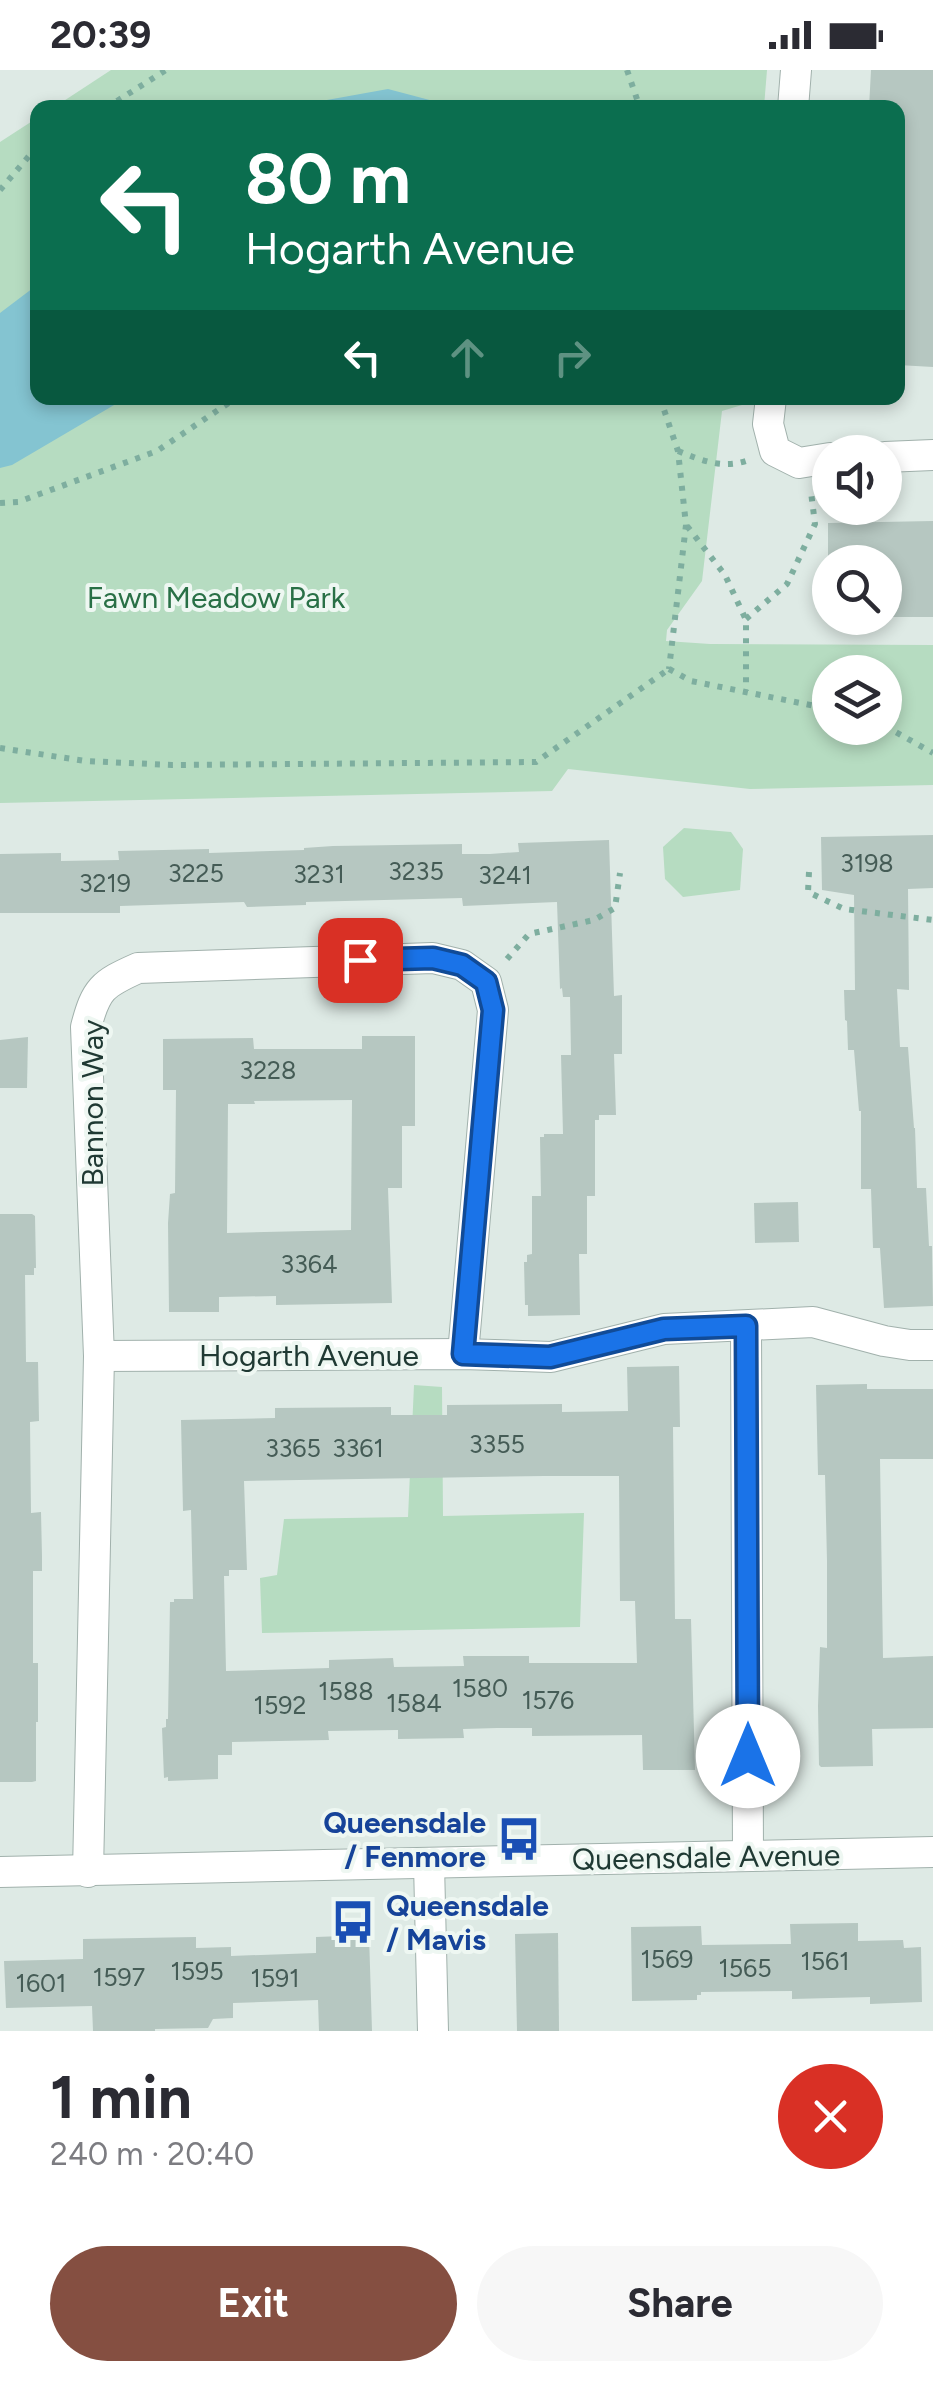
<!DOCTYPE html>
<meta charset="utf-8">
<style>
:root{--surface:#fff;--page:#f7f7f7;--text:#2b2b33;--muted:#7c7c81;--accent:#854f41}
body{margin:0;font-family:Figtree,sans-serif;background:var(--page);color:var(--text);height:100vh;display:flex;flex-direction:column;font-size:38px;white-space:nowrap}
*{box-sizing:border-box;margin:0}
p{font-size:32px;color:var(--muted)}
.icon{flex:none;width:55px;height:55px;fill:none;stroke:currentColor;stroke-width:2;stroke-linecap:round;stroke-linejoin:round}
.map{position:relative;height:1961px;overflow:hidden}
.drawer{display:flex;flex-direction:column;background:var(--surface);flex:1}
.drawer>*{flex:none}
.hud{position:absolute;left:30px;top:30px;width:875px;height:305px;border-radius:20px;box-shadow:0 5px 15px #0003;background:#0b6e4f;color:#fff;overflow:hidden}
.tools{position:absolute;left:812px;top:365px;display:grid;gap:20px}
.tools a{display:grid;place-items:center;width:90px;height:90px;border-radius:50%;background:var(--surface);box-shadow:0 5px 15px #0003;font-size:50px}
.pin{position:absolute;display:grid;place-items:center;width:85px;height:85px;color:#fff;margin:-42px;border-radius:20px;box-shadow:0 5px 15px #0006}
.me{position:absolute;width:110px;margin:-55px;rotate:0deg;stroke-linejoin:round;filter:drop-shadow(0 0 8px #0008)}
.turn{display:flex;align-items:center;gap:35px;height:210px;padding:0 50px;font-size:45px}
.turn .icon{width:130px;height:130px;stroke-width:2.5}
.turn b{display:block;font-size:70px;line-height:85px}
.lanes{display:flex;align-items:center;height:95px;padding:0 50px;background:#0003;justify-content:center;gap:50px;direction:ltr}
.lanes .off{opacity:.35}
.round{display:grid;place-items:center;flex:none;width:105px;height:105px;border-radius:52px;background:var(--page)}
.headline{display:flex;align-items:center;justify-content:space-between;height:170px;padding:0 50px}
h1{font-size:60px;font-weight:700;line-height:75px}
.primary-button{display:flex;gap:20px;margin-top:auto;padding:20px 50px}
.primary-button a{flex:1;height:115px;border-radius:60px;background:var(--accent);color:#fff;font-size:40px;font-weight:700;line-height:115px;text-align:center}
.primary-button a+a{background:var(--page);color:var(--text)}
.status{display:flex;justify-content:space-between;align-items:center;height:70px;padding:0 50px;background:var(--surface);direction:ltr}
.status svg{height:28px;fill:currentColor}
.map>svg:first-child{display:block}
</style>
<div class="status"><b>20:39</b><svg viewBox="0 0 49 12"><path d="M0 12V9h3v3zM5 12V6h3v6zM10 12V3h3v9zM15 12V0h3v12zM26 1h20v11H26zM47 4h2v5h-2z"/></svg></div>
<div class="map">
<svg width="933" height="1961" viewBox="0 0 933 1961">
<rect width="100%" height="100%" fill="#deeae5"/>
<g fill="#b6dcc1" fill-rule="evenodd">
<polygon points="111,0 767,0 764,37 53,38"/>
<path d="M37,48L38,328H742V335L722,341L702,511L667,560L666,571L710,574L933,575V715L750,719L568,699L552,721L0,733V72ZM830,602H885V658H830Z"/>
<polygon points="684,758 731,762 743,779 740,820 683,827 665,809 663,777"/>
<polygon points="414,1315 442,1317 443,1446 584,1443 580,1557 262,1563 260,1508 277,1505 284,1449 408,1447"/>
</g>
<g fill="#84c4d1">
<polygon points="388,19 456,37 288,37"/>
<polygon points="37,215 38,328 126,328 12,395 0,398 0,243"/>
</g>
<g fill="#b6c7c1" fill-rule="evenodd">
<polygon points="871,0 933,0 933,297 898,295 898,38 869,38"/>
<polygon points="933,451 933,547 892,547 891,492 828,492 828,453"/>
<polygon points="933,765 933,818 908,819 909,920 897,919 900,977 908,977 914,1058 915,1058 917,1118 926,1118 929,1176 932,1176 933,1236 884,1238 880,1178 873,1178 871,1119 861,1119 861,1041 859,1041 854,980 848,980 847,951 845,950 844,920 855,920 854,825 822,820 821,767"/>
<polygon points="609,770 614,926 622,925 622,984 614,984 616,1045 599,1045 599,1050 595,1050 595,1126 587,1126 587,1184 579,1184 580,1245 528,1246 528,1235 525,1235 524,1192 527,1192 527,1185 532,1184 532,1126 541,1126 540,1067 544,1067 544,1064 563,1064 561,985 571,985 570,927 563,927 562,918 560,919 557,832 463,836 462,828 306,832 306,835 247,837 244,832 120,836 120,843 0,843 0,784 61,783 61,791 119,790 118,781 209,779 209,783 304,780 304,778 333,776 462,774 462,784 490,784 519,782 518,773"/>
<path d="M362,966H415V1056H402V1118H388L392,1233L276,1235V1226L219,1227V1242H169L168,1153L170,1124L175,1123L176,1020H163V969L253,968L254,979H362ZM352,1030L351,1160L227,1163L228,1034H255L254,1031Z"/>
<polygon points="28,967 27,1018 0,1018 0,970"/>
<polygon points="798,1132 799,1172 755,1173 754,1133"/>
<polygon points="0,1144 32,1144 35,1146 36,1198 34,1198 34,1205 25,1205 26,1292 38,1292 39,1351 30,1352 31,1443 41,1442 42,1486 42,1501 33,1501 33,1593 38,1593 38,1652 36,1652 36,1711 32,1712 0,1712"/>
<path d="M679,1296L680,1357H673L675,1549H691L695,1700H643L642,1665L532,1666V1658H497L463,1659L464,1668L398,1669V1660L328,1661L329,1670L232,1672V1685H218V1709L168,1711V1707L164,1708L162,1658L166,1657V1649H168L170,1532H174V1529H193L191,1440L183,1441L181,1350L275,1348V1338L391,1337V1345H447V1335L562,1334V1342L628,1341L627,1297ZM544,1406H619L620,1531H635L637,1593H529V1586H463L464,1596L394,1597L393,1588L329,1590V1598L226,1601L224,1506H229V1500H247L244,1411Z"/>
<polygon points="867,1314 867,1319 933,1319 933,1389 880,1389 883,1588 933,1586 933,1658 872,1659 873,1696 821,1697 819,1695 818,1636 820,1577 827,1578 827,1491 825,1405 818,1405 816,1315"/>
<polygon points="858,1853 858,1871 903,1870 904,1878 921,1877 922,1932 870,1934 870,1927 792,1929 792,1921 701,1922 701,1925 697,1925 697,1930 632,1931 631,1857 701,1856 702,1875 791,1874 790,1854"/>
<polygon points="558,1863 559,1961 517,1961 515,1864"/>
<polygon points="369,1865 372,1961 319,1961 318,1930 233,1933 233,1948 213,1949 208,1958 155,1959 155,1961 93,1961 92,1936 6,1938 4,1891 83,1889 83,1869 196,1867 196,1878 231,1877 231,1886 316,1883 316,1867"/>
</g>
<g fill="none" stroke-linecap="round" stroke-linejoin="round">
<g stroke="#a1b1ac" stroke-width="32">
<g id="street">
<polyline points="793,38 796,0"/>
<polyline points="771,328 768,354 775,381 799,393 830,388"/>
<polyline points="885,387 933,385"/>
<polyline points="746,1256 748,1786"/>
<polyline points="99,1286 463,1284 551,1287 664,1259 813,1252 884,1271 910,1275 933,1275"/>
<polyline points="429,1794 433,1961"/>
<polyline points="0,1802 933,1782"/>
<path d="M88,1802L99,1286L86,957C96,919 102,914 138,898L433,888L462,895L486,912L493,940L463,1284"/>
</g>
</g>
<g stroke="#7eae9f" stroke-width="6" stroke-dasharray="5 8" stroke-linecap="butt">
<polyline points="627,0 640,38"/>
<polyline points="106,38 166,0"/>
<polyline points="0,120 29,86 38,80"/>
<polyline points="660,328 678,381 686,455 669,599"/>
<path d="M678,381C701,390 721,399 746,391"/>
<polyline points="0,433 18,432 157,381 236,328"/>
<polyline points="687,456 725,505 746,550 746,621"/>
<polyline points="746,549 787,514 815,454 811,422"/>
<polyline points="669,599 691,611 830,639"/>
<polyline points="885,656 933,683"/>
<polyline points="0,678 85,691 172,695 536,692 669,599"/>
<polyline points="809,802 808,822 844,839 933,850"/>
<polyline points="507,889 529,864 594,850 615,838 620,803"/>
</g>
<use href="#street" stroke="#fff" stroke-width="30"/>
</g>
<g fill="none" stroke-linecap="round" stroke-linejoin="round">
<g stroke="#114b97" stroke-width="25">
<polyline id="route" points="360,890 433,888 462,895 486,912 493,940 463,1284 550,1287 664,1259 746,1256 748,1686"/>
</g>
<use href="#route" stroke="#1a73e8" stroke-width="18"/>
</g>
<defs>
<g id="bus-bare" transform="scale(3.45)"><path d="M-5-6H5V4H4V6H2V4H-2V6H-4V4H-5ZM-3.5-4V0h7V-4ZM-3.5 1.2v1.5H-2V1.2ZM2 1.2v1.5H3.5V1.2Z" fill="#1a4fb4" stroke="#eef7f2" stroke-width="2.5" paint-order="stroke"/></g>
</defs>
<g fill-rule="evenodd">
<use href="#bus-bare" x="519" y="1769"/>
<use href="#bus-bare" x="353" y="1852"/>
</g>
<g text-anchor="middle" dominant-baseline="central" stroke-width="8" stroke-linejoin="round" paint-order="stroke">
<g font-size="25" fill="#455c56">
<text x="867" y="793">3198</text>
<text x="416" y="801">3235</text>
<text x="196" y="803">3225</text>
<text x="319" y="804">3231</text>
<text x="505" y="805">3241</text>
<text x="105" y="813">3219</text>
<text x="268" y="1000">3228</text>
<text x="309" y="1194">3364</text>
<text x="497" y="1374">3355</text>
<text x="293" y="1378">3365</text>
<text x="358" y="1378">3361</text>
<text x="480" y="1618">1580</text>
<text x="346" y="1621">1588</text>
<text x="548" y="1630">1576</text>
<text x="414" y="1633">1584</text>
<text x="280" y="1635">1592</text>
<text x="667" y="1889">1569</text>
<text x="825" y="1891">1561</text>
<text x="745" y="1898">1565</text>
<text x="197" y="1901">1595</text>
<text x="119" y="1907">1597</text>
<text x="275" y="1908">1591</text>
<text x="41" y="1913">1601</text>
</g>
<g font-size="30" fill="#297046" stroke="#eef7f2">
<text x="216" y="527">Fawn Meadow Park</text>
</g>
<g font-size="30" fill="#1f3933" stroke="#eef7f2">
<text transform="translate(92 1033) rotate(-90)">Bannon Way</text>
<text x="309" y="1285">Hogarth Avenue</text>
<text transform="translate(706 1787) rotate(-1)">Queensdale Avenue</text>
</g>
<g font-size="30" font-weight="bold" fill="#164399" stroke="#eef7f2" text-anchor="end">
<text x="486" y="1752">Queensdale<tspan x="486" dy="34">/ Fenmore</tspan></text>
<text x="386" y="1835" text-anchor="start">Queensdale<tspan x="386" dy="34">/ Mavis</tspan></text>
</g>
</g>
</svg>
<div class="tools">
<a><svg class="icon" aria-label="sound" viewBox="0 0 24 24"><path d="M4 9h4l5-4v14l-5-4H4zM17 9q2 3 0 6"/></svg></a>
<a><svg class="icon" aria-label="search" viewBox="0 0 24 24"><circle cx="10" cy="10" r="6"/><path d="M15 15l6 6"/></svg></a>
<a><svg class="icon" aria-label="layers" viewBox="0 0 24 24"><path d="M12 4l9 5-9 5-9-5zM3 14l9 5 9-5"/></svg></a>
</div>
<div class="pin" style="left:360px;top:890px;background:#d93025"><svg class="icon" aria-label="arrive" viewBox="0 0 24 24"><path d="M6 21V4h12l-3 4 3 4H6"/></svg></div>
<svg class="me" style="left:748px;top:1686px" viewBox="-20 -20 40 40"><circle r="19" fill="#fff"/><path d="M0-13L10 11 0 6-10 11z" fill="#1a73e8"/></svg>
<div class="hud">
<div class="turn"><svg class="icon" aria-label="left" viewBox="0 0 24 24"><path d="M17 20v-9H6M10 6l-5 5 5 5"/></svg><div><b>80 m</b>Hogarth Avenue</div></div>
<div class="lanes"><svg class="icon" aria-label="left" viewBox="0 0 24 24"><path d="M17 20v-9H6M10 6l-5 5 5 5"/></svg><svg class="icon off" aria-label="ahead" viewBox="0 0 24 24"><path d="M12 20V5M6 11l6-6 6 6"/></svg><svg class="icon off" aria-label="right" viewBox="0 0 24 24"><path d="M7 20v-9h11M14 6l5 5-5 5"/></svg></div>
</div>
</div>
<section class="drawer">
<div class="headline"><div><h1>1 min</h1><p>240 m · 20:40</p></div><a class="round" style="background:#d93025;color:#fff"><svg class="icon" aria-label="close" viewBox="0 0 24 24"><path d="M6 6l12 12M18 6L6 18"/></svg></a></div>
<div class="primary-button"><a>Exit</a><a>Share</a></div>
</section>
